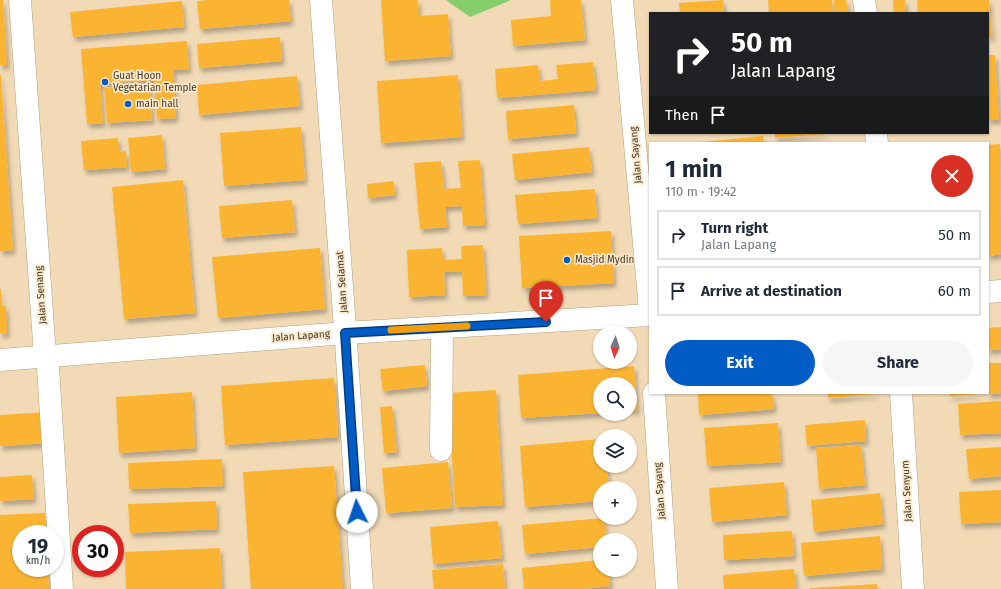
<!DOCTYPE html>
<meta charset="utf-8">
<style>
:root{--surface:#fff;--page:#f6f6f7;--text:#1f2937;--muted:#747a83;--line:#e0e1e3;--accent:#025cc5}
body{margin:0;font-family:"Fira Sans",sans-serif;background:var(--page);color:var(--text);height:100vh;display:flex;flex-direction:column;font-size:15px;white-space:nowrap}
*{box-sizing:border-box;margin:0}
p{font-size:13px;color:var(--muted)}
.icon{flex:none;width:22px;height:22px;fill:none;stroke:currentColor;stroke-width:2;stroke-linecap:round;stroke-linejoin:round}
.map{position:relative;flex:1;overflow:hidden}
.sheet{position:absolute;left:649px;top:142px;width:340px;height:252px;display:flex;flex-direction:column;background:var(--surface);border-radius:0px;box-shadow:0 1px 3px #0004}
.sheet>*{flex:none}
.top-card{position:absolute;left:649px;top:12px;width:340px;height:122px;border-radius:0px;box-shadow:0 1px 3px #0004;background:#202124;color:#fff;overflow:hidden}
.needle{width:26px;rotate:183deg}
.buttons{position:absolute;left:593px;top:325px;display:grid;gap:8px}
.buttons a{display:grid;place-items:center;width:44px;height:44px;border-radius:50%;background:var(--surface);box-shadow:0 1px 3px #0004;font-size:20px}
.speed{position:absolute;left:12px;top:525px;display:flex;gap:8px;font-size:20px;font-weight:700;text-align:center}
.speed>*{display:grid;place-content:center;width:52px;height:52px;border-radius:50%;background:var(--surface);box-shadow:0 1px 3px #0004;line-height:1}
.speed small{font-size:10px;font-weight:400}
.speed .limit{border:6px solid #d22;background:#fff;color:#111}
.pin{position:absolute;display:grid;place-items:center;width:34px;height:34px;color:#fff;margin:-41px -17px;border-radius:50% 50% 50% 0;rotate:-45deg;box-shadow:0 0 4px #0007}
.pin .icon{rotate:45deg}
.me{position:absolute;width:44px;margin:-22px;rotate:356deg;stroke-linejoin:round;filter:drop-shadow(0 0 3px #0008)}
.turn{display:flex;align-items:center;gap:14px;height:84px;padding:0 16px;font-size:18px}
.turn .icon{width:52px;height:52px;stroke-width:2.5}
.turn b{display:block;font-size:28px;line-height:34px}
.then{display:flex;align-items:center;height:38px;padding:0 16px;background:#0003;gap:8px;font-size:15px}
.round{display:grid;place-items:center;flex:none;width:42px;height:42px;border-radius:21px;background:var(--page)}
.head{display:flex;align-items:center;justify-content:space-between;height:68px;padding:0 16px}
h1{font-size:24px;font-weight:700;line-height:30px}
.action{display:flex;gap:8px;margin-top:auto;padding:8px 16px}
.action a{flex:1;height:46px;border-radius:24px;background:var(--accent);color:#fff;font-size:16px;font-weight:700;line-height:46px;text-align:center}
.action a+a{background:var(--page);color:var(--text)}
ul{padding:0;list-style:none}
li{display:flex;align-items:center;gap:12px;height:50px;margin:0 8px 6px;padding:0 8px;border:2px solid var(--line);border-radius:0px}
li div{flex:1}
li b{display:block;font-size:15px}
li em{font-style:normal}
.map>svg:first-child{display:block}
</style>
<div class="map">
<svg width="1001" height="589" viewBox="0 0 1001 589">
<defs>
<filter id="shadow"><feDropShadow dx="2.5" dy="4.5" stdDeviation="2" flood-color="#0004"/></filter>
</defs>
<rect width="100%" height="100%" fill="#f2dab6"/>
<polygon fill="#86ce6b" points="446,0 511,0 470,17"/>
<g fill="#fab431" filter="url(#shadow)">
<polygon points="0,0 3,0 7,65 0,65"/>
<polygon points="209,0 289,0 291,21 200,29 197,1"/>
<polygon points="381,0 418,0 419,16 448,14 451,56 385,61"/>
<polygon points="550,0 581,0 585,40 513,46 511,20 551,16"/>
<polygon points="723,0 724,13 680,13 679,3"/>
<polygon points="768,0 832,0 833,13 769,13"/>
<polygon points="834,0 846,0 848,12 835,13"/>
<polygon points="893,0 905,0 906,13 894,13"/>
<polygon points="917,0 989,0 992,38 988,38 988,13 918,13"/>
<polygon points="182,1 184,27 73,37 70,12"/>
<polygon points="280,37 282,61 199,68 197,44"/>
<polygon points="187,41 189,69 173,70 176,118 157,119 154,80 100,84 103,123 87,124 81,49"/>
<polygon points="988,55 995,55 999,120 988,120"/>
<polygon points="593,62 596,90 497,98 495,69 538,65 540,81 558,79 556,65"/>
<polygon points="0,75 1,75 13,250 0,251"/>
<polygon points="458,75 462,137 381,143 377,81"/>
<polygon points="297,76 300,106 199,115 197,85"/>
<polygon points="150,85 152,120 107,123 104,88"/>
<polygon points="574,105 576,133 508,139 506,111"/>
<polygon points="301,127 305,180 224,186 220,133"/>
<polygon points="775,133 827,133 827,134 775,138"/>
<polygon points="162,135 165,169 131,172 128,138"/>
<polygon points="763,136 764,143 700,143 700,142"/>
<polygon points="118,138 119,152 126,151 127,167 84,170 81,141"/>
<polygon points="1000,144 1001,254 988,256 988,145"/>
<polygon points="589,147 592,172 515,180 512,154"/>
<polygon points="480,160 485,225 463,226 462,206 445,207 447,227 420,229 414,163 441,161 444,189 461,188 458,161"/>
<polygon points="183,180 195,313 124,319 112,187"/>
<polygon points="394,181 395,195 368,198 367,184"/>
<polygon points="595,189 597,218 518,224 515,195"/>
<polygon points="292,200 295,232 222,238 219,206"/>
<polygon points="611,231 614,283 522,288 519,236"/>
<polygon points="483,245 486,295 463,296 462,271 444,272 445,295 409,297 407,250 442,248 443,260 462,259 461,246"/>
<polygon points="320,248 325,309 218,318 212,257"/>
<polygon points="0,289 1,289 2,306 6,306 7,333 0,334"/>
<polygon points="1001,327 1001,349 988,350 988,328"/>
<polygon points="988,363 1001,363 1001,393 988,394"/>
<polygon points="425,365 427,386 383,391 380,369"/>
<polygon points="634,366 637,410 630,411 630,384 600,384 600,413 521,418 518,375"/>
<polygon points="334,378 338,437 225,445 221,386"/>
<polygon points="496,390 503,505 455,507 448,393"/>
<polygon points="192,392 195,448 119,453 116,397"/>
<polygon points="698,393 772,393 774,409 699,415"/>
<polygon points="828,393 876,393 876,394 828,398"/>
<polygon points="949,393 979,393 979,394 950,396"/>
<polygon points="1001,401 1001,433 960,435 958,404"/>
<polygon points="392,406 397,452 384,453 380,407"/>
<polygon points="46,412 48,443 0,446 0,415"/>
<polygon points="865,420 866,441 807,446 805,425"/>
<polygon points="778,423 781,462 707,466 704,428"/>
<polygon points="600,439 600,466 607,466 609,488 600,488 600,501 525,507 520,446"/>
<polygon points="861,445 865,485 819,489 816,448"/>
<polygon points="1001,447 1001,476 969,479 966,449"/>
<polygon points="222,459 223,486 129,489 128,463"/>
<polygon points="448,462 452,508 386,513 382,468"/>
<polygon points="334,466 343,589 251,589 243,472"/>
<polygon points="32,475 34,499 0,501 0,477"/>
<polygon points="784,482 787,515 712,522 709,488"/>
<polygon points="1001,490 1001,522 961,524 959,492"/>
<polygon points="880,493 883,524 814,532 811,500"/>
<polygon points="216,501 217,529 130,533 128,504"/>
<polygon points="45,513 46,534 21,534 21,568 48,568 49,589 0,589 0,515"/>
<polygon points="604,518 606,540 600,540 600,547 525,554 522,525"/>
<polygon points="498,521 502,558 433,564 430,527"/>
<polygon points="792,531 794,556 724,560 723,535"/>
<polygon points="880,536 882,569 804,576 801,543"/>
<polygon points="220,548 222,589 126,589 125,552"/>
<polygon points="600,560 600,570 609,570 610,586 583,589 524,589 522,568"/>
<polygon points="503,564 505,589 434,589 432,570"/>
<polygon points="794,569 796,589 724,589 723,575"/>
<polygon points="877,584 877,589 810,589 810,588"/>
</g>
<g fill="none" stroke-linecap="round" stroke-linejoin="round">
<g stroke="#b69f7d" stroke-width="23">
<g id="minor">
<polyline points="20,0 45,356 48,367 62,589"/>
<polyline points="321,0 346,342 362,589"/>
<polyline points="622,0 650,310"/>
<polyline points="864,0 866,13"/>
<polyline points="876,133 877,143"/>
<polyline points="988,292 1001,291"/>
<polyline points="0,360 345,333 650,315"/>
<polyline points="654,393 667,589"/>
<polyline points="901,393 913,589"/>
<polyline points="441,450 442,328"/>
</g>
</g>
<use href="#minor" stroke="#fff" stroke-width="22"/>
</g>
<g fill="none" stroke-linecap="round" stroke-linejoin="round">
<g stroke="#013c80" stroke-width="10">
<polyline id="route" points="357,512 345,333 546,322"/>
</g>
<use href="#route" stroke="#025cc5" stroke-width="7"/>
<polyline stroke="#f59e0b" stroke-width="7" points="391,330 467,326"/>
</g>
<g fill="#025cc5" stroke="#fbe8cb" stroke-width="1.5">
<circle cx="105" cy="82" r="4"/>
<circle cx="128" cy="104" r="4"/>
<circle cx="567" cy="260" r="4"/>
</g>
<g text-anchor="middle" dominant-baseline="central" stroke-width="3.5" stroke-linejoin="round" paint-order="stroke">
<g font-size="10" fill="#3f3627" stroke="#fbe8cb" text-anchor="start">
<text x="113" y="76">Guat Hoon<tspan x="113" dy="12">Vegetarian Temple</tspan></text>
<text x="136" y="104">main hall</text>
<text x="575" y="260">Masjid Mydin</text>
</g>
<g font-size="10" fill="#3f3627" stroke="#fbe8cb">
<text transform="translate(636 155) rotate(-95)">Jalan Sayang</text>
<text transform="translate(342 282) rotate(-94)">Jalan Selamat</text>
<text transform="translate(41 295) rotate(-94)">Jalan Senang</text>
<text transform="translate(301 336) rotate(-4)">Jalan Lapang</text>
<text transform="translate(660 491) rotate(-94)">Jalan Sayang</text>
<text transform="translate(907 491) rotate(-93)">Jalan Senyum</text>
</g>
</g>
</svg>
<div class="buttons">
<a><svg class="needle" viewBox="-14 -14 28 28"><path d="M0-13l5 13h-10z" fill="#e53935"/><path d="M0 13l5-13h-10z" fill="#747a83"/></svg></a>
<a><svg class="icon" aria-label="search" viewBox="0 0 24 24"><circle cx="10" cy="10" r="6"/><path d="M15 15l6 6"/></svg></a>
<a><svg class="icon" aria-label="layers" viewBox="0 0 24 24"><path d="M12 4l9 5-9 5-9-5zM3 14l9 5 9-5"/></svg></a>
<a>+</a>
<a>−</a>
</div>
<div class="speed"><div>19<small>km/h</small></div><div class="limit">30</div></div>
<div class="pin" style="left:546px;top:322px;background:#d93025"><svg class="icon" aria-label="arrive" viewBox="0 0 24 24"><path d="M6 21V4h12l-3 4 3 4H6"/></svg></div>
<svg class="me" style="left:357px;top:512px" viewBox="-20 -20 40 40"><circle r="19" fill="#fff"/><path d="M0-13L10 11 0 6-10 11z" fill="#025cc5"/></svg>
<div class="top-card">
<div class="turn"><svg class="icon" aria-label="right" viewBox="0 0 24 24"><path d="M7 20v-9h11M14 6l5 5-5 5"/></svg><div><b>50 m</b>Jalan Lapang</div></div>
<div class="then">Then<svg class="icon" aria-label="arrive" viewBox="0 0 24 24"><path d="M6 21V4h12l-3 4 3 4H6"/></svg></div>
</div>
<section class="sheet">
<div class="head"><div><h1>1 min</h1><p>110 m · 19:42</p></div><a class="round" style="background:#d93025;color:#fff"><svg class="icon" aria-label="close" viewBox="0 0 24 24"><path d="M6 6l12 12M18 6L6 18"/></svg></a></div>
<ul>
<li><svg class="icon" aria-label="right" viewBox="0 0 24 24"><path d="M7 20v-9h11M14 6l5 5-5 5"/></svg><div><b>Turn right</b><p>Jalan Lapang</p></div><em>50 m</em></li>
<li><svg class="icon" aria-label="arrive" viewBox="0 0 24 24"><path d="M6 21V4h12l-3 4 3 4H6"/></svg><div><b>Arrive at destination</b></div><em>60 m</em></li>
</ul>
<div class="action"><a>Exit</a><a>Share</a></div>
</section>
</div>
